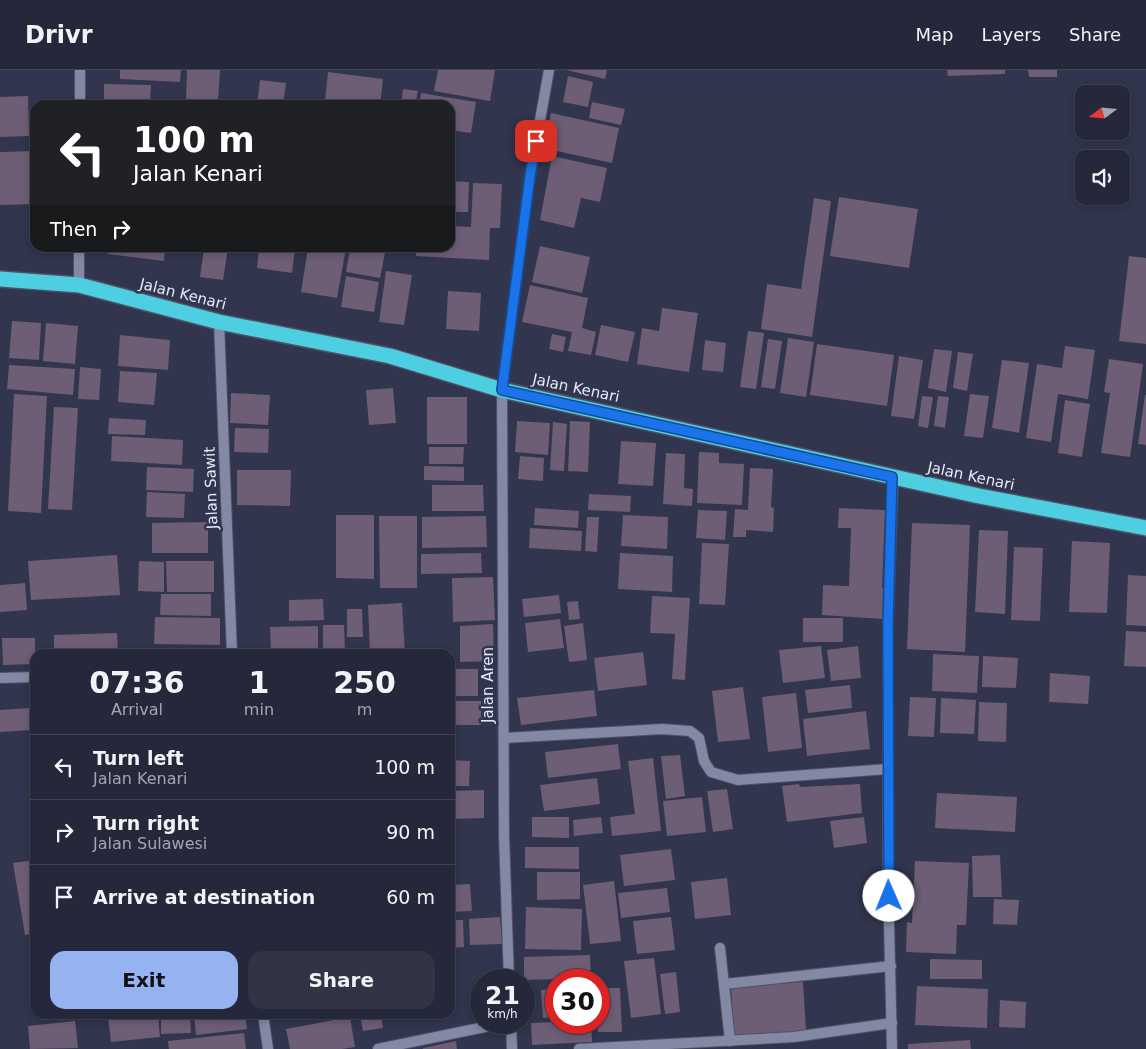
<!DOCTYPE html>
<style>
:root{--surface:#25283a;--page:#313445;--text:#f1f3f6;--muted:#a3a6af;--line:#424454;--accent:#95b2f1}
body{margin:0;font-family:"DejaVu Sans",sans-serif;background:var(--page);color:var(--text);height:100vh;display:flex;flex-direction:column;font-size:19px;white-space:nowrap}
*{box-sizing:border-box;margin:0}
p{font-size:16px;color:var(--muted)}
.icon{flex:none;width:28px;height:28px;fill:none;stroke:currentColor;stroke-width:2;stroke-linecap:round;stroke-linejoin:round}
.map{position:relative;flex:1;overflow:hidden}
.side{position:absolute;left:30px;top:579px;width:425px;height:370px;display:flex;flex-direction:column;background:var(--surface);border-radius:15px;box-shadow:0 2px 8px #0003,0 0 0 1px var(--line)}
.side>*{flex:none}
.guide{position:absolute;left:30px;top:30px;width:425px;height:152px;border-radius:15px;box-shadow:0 2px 8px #0003,0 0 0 1px var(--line);background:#202124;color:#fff;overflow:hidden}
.needle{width:32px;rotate:254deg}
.tools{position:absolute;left:1075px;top:15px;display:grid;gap:10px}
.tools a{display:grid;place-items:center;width:55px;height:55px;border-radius:10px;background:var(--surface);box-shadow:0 2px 8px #0003,0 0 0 1px var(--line);font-size:25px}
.speed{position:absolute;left:470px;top:899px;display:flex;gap:10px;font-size:25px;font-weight:700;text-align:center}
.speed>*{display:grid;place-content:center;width:65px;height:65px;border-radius:50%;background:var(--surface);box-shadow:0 2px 8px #0003,0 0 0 1px var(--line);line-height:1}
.speed small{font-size:12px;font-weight:400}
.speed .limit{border:8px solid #d22;background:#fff;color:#111}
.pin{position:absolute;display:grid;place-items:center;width:42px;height:42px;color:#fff;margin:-21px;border-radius:10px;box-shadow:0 2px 8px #0006}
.me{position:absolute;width:55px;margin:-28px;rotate:359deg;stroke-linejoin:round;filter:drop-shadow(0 0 4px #0008)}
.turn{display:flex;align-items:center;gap:18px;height:105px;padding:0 20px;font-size:22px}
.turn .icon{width:65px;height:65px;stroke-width:2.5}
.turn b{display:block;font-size:35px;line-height:42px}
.then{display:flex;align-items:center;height:48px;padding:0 20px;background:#0003;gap:10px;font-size:19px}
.eta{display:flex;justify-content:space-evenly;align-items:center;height:85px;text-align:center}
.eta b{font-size:30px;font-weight:700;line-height:35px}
.action{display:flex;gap:10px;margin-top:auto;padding:10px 20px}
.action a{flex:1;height:58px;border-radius:15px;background:var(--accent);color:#111;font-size:20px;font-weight:700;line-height:58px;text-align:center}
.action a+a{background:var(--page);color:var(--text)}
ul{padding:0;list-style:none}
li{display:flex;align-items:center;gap:15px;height:65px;padding:0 20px;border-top:1px solid var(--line)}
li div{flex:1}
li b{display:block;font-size:19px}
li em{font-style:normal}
header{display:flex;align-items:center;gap:30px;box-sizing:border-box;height:70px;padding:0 25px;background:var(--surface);border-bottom:1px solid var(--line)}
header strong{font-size:24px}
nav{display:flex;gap:28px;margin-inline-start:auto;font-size:18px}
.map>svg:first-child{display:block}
</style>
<header>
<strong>Drivr</strong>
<nav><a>Map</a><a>Layers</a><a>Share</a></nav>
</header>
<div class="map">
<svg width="1146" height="979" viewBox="0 0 1146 979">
<rect width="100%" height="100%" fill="#31354d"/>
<g fill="#6d5d75">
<polygon points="120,0 181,0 180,12 120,9"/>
<polygon points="187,0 220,0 218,31 186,29"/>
<polygon points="438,0 495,0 490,31 434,21"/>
<polygon points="566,0 607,0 605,9"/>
<polygon points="947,0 1005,0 1005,4 948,6"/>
<polygon points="1028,0 1057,0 1057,7 1029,7"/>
<polygon points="328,2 383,9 380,35 358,35 325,31"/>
<polygon points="568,6 593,12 588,37 563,32"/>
<polygon points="260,10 286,13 283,35 257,35"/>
<polygon points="104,14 151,15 150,34 104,33"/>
<polygon points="403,19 418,21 415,35 401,35"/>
<polygon points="421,23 476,32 471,63 450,60 450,35 419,35"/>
<polygon points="28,26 29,66 0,67 0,27"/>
<polygon points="592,32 625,39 621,55 589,48"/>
<polygon points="551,43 619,58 612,93 543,78"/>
<polygon points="35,81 35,134 0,135 0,82"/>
<polygon points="552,86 607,98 600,132 581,128 574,158 540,150"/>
<polygon points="450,111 469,112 468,142 450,142"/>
<polygon points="473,113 502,114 500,158 490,158 489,190 416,186 416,178 450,178 450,156 471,157"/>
<polygon points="839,127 918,139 909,198 830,186"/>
<polygon points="814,128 831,131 812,267 761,259 767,214 801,219"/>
<polygon points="540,176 590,187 582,223 532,212"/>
<polygon points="109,178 165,178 164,191 108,184"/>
<polygon points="204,178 228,178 223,210 200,207"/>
<polygon points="259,178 295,178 292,203 257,198"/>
<polygon points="308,178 346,178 337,228 301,222"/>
<polygon points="350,178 386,178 380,208 346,202"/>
<polygon points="1129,186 1146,188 1146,274 1119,271"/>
<polygon points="386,201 412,205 404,255 379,252"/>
<polygon points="346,206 379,212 374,242 341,237"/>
<polygon points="530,215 588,228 582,258 596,262 591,285 568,281 572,262 522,252"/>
<polygon points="448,221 481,223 479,261 446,259"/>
<polygon points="662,238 698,243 689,302 637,294 642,258 659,261"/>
<polygon points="12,251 41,253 39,290 9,288"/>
<polygon points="46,253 78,256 75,294 43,291"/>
<polygon points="601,255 635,262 628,292 595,285"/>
<polygon points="748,261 764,263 756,319 740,317"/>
<polygon points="552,264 566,267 563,282 549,279"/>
<polygon points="120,265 170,270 168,300 118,296"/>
<polygon points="788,268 814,272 806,327 780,323"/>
<polygon points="768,269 782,271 775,319 761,317"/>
<polygon points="705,270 726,273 723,302 702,300"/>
<polygon points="817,274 894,285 887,336 810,325"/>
<polygon points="1065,276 1095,280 1088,329 1058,324 1051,372 1026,368 1037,294 1062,298"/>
<polygon points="934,279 952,281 946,322 928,318"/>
<polygon points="958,282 973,284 967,321 953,318"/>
<polygon points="899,286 923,290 914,349 891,346"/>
<polygon points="1109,289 1143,294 1130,387 1101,383 1110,323 1104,322"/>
<polygon points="1002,290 1029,293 1019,363 992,358"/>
<polygon points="9,295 75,299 73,325 7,319"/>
<polygon points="80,297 101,299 99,330 78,329"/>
<polygon points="120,301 157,303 154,335 118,332"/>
<polygon points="393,318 396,353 369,355 366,320"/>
<polygon points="231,323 270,325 268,355 230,353"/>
<polygon points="14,324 47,326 41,443 8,441"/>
<polygon points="970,324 989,326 983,368 964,366"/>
<polygon points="1145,325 1146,325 1146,375 1138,374"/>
<polygon points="922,326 933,327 928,358 918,356"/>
<polygon points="938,326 949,327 945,358 934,356"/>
<rect x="427" y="327" width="40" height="47"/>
<polygon points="1065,330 1090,334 1082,387 1058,383"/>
<polygon points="54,337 78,338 72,440 48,439"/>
<polygon points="109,348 146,350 145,365 108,364"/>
<polygon points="517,351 550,353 548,385 515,382"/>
<polygon points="570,351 590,352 588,402 568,401"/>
<polygon points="553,352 567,354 564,401 550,400"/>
<polygon points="235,358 269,359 268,383 234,382"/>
<polygon points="112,366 183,370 182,395 111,391"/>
<polygon points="621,371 656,373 653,416 618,414"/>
<polygon points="429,377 464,377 463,394 429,394"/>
<polygon points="699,382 719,383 719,393 744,394 742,435 697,433"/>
<polygon points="666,383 685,384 684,418 693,419 692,436 663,434"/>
<polygon points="520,386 544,388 543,411 518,409"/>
<polygon points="424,396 464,397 464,411 424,410"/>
<polygon points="147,397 194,399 193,422 146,420"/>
<polygon points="750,398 773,399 771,437 774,438 773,462 746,460 746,467 733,467 735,439 748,440"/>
<polygon points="237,400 291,400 290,436 237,435"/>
<polygon points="432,415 483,415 484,441 432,441"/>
<polygon points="147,422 185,424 184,448 146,447"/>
<polygon points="589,424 631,426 630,442 588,440"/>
<polygon points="535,438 579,441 578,458 534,455"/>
<polygon points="839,438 885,440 882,518 884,518 883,549 822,545 823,515 849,516 851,458 838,458"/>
<polygon points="698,440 727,441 725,470 696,468"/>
<polygon points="336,445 374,445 374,509 336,508"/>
<polygon points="623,445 668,447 667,479 621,476"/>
<polygon points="379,446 417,446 417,518 380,518"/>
<polygon points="486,446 487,477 422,478 422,447"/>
<polygon points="587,447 599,447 597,482 585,481"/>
<polygon points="208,452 208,483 152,483 152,453"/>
<polygon points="912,453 970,455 965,582 907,579"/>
<polygon points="530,458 582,461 581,481 529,478"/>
<polygon points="979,460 1008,461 1005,544 975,542"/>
<polygon points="1072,471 1110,473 1107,543 1069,542"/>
<polygon points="702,473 729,474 725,535 699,534"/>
<polygon points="1014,477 1043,478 1040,551 1011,550"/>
<polygon points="481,483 482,503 421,504 421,484"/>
<polygon points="620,483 673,486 672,522 618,519"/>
<polygon points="117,485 120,525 31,530 28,491"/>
<polygon points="139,491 164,492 164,522 138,521"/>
<polygon points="166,491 214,491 214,522 167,522"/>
<polygon points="1128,505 1146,506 1146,556 1126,555"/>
<polygon points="493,507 495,550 453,552 452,508"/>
<polygon points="25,513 27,540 0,542 0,515"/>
<polygon points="161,524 211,524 211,546 160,545"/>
<polygon points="559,525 561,543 524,547 522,529"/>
<polygon points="652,526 690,528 685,610 672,609 675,564 650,563"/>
<polygon points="323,529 324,550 289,551 289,530"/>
<polygon points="578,531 580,549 569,550 567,532"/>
<polygon points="402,533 405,584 370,584 368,535"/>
<polygon points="347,539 362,539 363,567 347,567"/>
<polygon points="155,547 220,548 220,575 154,574"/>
<rect x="803" y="548" width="40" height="24"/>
<polygon points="560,549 564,578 528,582 525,553"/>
<polygon points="583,553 587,590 569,592 564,556"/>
<polygon points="493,554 494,591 460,592 460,556"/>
<polygon points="323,555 344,555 345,581 323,581"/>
<polygon points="318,556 318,583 271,584 270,557"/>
<polygon points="1126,561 1146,562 1146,597 1124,596"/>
<polygon points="117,563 118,584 54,584 54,565"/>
<polygon points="2,568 35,568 35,594 3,595"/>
<polygon points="821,576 825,608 783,613 779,580"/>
<polygon points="858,576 861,608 831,611 827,580"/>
<polygon points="643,582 647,615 598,621 594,588"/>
<polygon points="933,584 979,586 977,623 932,621"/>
<polygon points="983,586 1018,588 1016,618 982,617"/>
<rect x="450" y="599" width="28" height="27"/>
<polygon points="1050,603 1090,606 1088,634 1049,632"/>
<polygon points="850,615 852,638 808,643 805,620"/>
<polygon points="743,617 750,669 718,672 712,621"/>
<polygon points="594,620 597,646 521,655 517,628"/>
<polygon points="796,623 802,678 768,682 762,627"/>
<polygon points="910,627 936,628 934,667 908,666"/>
<polygon points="941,628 976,630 974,664 940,663"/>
<rect x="450" y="631" width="31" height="24"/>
<polygon points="979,632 1007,633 1006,672 978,671"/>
<polygon points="30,638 31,660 0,662 0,640"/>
<polygon points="866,641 870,679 807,686 803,649"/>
<polygon points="618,674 621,699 548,708 545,682"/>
<polygon points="680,685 685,726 666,729 661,686"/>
<polygon points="653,688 661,761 612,766 610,747 635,744 628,691"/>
<polygon points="450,690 470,691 469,716 450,716"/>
<polygon points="597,708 600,734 544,741 540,715"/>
<polygon points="799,714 800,717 860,714 862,743 787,752 782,716"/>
<polygon points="727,719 733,759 713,762 707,721"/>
<polygon points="484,720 484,748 450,749 450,721"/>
<polygon points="937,723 1017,727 1015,762 935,758"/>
<polygon points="702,727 706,762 667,766 663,731"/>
<polygon points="532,747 569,747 569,768 532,767"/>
<polygon points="601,747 603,763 574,766 573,750"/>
<polygon points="864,747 867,773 834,778 830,751"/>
<polygon points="525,777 579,777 579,799 525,798"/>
<polygon points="671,779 675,810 624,816 620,785"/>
<polygon points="1000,785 1002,827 973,827 972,786"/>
<polygon points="35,790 35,863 25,865 13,793"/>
<polygon points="915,791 969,793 966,855 957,855 956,884 906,882 907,852 912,853"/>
<polygon points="537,802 580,802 580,829 537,830"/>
<polygon points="727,808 731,845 695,849 691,812"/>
<polygon points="614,811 621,871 590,874 583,815"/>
<polygon points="470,814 472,841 450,842 450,815"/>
<polygon points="667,818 670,842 621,848 618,823"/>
<polygon points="994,829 1019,830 1017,855 993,854"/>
<polygon points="526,837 582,839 581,880 525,879"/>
<polygon points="500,847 502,874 470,875 469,849"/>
<polygon points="671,847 675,880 637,884 633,851"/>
<polygon points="450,850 463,850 464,877 450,878"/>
<polygon points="590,885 591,908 524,910 524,887"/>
<polygon points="654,888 661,944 631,948 624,891"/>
<polygon points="930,889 982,890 982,909 930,909"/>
<polygon points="676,902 680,942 665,944 660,904"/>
<polygon points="803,912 806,961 734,967 731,917"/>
<polygon points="917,916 988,919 987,958 915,955"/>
<polygon points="599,918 620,918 622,962 598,962"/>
<polygon points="556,919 556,947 543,948 541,920"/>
<polygon points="1000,930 1026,932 1025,958 999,957"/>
<polygon points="139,944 158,944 160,967 111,972 108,947"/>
<polygon points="161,944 190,944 191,963 161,964"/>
<polygon points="194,944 245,944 247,959 196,965"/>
<polygon points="302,944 333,944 333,945 303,950"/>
<polygon points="360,944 381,944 383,958 363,961"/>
<polygon points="350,947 355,977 342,979 290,979 286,959"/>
<polygon points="75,951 78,978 30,979 28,956"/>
<polygon points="556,952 591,952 592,972 532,975 531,953"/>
<polygon points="244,963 246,979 169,979 168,971"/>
<polygon points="970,970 971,979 908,979 908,974"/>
<polygon points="456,971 457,979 423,979 423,978"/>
</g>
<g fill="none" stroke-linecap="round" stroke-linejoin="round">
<g stroke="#4e5166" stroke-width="12">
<g id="street">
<polyline points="80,35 80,0"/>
<polyline points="79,215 79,178"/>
<polyline points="219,252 232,584"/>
<polyline points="0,608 35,607"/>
<polyline points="504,668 628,661 662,659 690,661 699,668 704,691 711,702 738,710 888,699"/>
<polyline points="720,878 730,971"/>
<polyline points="509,910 504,765 502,320 530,106 549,0"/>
<polyline points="724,914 891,896"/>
<polyline points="263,944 268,979"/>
<polyline points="511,952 512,979"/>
<polyline points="378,979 509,952"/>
<polyline points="579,979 794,967 892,953"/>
<polyline points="892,979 888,809 888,555 893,407"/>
</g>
</g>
<g stroke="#4e5166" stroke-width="18">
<polyline id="highway" points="0,209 79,215 219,252 390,286 502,320 979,426 1146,458"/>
</g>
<use href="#street" stroke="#8388a4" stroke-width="10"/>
<use href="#highway" stroke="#4ecee1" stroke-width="15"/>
</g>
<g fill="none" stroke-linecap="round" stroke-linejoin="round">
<g stroke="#114b97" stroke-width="12">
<polyline id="route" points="536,71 530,106 502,320 892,407 888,555 889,826"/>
</g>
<use href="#route" stroke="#1a73e8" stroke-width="9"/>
</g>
<g text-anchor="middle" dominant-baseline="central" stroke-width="5" stroke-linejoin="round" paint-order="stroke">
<g font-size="15" fill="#e6e9f9" stroke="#31354d">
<text transform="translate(183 224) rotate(14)">Jalan Kenari</text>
<text transform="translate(576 318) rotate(12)">Jalan Kenari</text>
<text transform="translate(971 406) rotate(12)">Jalan Kenari</text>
<text transform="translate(211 418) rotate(-92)">Jalan Sawit</text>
<text transform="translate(488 615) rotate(-90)">Jalan Aren</text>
</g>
</g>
</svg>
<div class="tools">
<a><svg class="needle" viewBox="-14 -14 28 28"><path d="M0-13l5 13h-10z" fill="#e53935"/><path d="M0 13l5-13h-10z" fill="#a3a6af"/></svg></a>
<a><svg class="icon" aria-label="sound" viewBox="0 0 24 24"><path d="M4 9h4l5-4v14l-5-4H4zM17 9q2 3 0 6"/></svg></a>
</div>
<div class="speed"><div>21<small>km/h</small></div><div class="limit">30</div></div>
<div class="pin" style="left:536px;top:71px;background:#d93025"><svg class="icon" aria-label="arrive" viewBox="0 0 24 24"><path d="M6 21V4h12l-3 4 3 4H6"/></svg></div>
<svg class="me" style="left:889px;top:826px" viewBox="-20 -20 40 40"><circle r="19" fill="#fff"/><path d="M0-13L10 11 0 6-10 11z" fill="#1a73e8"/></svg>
<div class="guide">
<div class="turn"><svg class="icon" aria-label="left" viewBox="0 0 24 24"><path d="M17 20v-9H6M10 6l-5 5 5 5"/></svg><div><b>100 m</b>Jalan Kenari</div></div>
<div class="then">Then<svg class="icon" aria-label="right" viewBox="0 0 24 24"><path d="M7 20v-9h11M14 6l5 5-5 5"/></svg></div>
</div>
<section class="side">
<div class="eta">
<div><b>07:36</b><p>Arrival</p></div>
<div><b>1</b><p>min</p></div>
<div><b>250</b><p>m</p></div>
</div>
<ul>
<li><svg class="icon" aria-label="left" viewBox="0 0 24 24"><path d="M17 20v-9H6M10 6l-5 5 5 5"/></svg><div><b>Turn left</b><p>Jalan Kenari</p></div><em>100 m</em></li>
<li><svg class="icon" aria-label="right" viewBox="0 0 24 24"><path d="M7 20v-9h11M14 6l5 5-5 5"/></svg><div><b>Turn right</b><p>Jalan Sulawesi</p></div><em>90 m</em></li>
<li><svg class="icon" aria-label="arrive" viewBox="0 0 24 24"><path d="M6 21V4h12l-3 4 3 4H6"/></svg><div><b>Arrive at destination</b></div><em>60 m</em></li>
</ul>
<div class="action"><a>Exit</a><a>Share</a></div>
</section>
</div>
